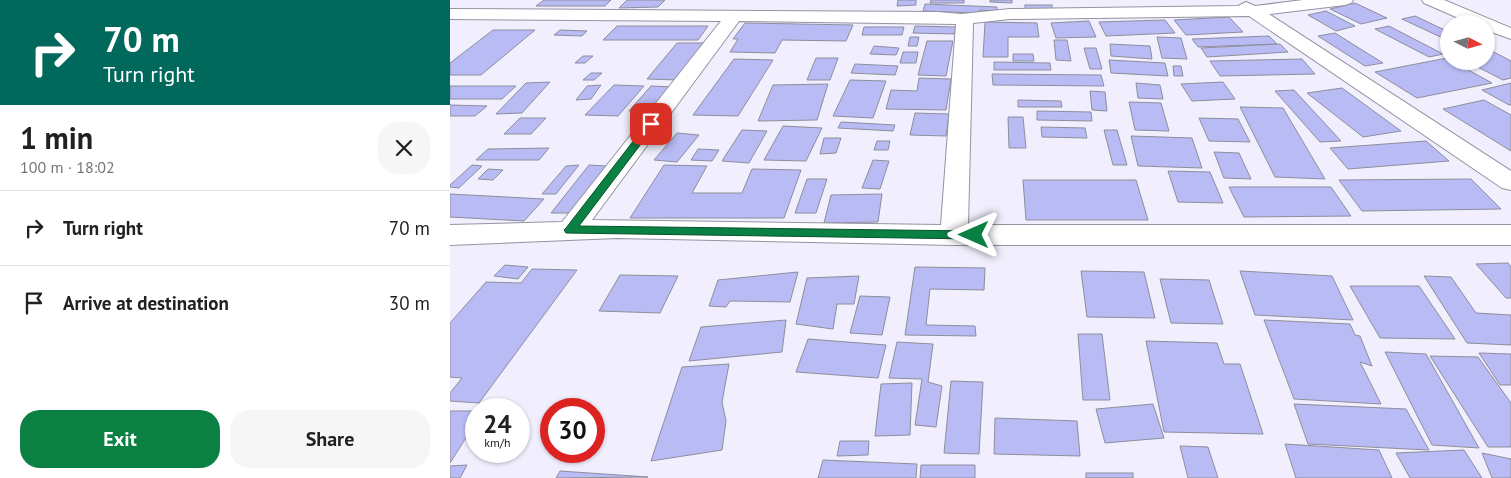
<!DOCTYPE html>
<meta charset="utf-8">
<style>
:root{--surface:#fff;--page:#f6f6f6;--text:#202124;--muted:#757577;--line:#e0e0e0;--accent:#0b8043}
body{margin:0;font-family:"PT Sans",sans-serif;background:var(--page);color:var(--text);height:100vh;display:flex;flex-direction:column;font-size:19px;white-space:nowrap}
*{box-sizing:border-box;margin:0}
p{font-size:16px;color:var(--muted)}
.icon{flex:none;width:28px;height:28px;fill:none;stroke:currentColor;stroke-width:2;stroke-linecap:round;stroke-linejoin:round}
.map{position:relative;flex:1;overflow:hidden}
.side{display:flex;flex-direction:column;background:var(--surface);width:450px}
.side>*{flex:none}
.banner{background:#00695c;color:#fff;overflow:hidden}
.needle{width:32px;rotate:96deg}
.tools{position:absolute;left:990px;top:15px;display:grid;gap:10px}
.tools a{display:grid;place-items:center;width:55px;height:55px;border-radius:50%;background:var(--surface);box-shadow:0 1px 4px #0004;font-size:25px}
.speed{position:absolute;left:15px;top:398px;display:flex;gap:10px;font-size:25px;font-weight:700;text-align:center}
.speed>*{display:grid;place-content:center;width:65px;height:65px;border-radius:50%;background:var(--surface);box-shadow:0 1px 4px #0004;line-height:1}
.speed small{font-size:12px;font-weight:400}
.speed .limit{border:8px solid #d22;background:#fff;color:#111}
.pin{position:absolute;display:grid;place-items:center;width:42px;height:42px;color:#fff;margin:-21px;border-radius:10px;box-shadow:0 2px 8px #0006}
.me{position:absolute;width:55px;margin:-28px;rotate:270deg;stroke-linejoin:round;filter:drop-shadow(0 0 4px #0008)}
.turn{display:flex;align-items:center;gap:18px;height:105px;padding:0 20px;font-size:22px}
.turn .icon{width:65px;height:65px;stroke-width:2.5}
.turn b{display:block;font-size:35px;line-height:42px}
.round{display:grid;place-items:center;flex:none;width:52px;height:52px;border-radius:20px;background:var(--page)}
.headline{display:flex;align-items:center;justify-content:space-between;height:85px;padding:0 20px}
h1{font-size:30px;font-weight:700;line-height:38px}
.primary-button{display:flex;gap:10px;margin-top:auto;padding:10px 20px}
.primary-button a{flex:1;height:58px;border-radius:20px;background:var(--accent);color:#fff;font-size:20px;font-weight:700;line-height:58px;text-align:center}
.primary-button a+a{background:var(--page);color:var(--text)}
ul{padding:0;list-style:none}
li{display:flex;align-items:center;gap:15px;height:75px;padding:0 20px;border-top:1px solid var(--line)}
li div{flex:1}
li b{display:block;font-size:19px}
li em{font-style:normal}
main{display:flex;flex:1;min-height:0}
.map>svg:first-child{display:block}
</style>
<main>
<section class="side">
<div class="banner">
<div class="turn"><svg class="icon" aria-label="right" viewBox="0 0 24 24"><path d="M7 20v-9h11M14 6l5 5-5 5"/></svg><div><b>70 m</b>Turn right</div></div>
</div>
<div class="headline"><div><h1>1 min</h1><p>100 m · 18:02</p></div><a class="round"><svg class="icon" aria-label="close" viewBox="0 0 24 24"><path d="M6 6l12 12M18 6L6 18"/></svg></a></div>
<ul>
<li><svg class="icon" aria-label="right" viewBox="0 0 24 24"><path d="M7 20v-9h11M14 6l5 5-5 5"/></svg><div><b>Turn right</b></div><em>70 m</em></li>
<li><svg class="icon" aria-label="arrive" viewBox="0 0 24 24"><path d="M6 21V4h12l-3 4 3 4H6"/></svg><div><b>Arrive at destination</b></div><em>30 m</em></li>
</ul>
<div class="primary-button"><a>Exit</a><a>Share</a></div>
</section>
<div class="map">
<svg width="1061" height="478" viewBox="0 0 1061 478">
<rect width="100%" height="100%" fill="#f1eefe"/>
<g fill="#b9bbf4" stroke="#8d8e9c">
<polygon points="94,0 161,0 155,6 86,6"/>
<polygon points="177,0 215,0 208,7 169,8"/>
<polygon points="448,0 466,0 466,5 447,6"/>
<polygon points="481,0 514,0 514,3 480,3"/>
<polygon points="540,0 562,0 562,3 540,2"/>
<polygon points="905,3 937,18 911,24 880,9"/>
<polygon points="475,4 547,7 547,11 529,10 528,13 473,11"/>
<rect x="575" y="5" width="27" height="5"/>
<polygon points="876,11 905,26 886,31 858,15"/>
<polygon points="965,16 999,32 999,41 952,19"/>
<polygon points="779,17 793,32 736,35 724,20"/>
<polygon points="715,20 725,33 656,36 649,22"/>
<polygon points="639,21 646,37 606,38 601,23"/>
<polygon points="535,22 587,23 589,37 558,37 558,57 533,57"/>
<polygon points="295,23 403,25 396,41 332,40 325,53 280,52 288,39 283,39"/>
<polygon points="167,26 258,26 248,40 153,40"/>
<polygon points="465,26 506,27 504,34 463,33"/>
<polygon points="939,26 993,54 979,57 925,29"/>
<polygon points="414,27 454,27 452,35 412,35"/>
<polygon points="43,30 85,30 31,75 0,75 0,63"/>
<polygon points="110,30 137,31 132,36 104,35"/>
<polygon points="885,33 933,63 915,66 868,36"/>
<polygon points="819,36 827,44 748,47 742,39"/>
<polygon points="460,37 469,37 467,46 458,46"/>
<polygon points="707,37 731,38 737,59 712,58"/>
<polygon points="604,40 617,40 621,61 606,60"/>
<polygon points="477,41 503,41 496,76 468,75"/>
<polygon points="227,43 257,43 229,80 197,79"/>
<polygon points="660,44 700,46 702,59 661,56"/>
<polygon points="830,44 838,52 757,57 751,48"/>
<polygon points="424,46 449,48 446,55 420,54"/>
<polygon points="634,48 646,48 652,69 640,69"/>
<polygon points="1038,49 1061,61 1061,78 1053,80 1016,61 1036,61 1036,50"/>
<polygon points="453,52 468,52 466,63 450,63"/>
<polygon points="563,54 583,54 584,61 563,61"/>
<polygon points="133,56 143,56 135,63 125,63"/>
<polygon points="366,58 388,58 380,80 357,80"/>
<polygon points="997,58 999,61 1002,61 1042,83 967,98 925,72"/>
<polygon points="284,59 323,60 288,116 243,115"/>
<polygon points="852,59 865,74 770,76 760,61"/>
<polygon points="659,60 715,63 718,76 661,73"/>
<polygon points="544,62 600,63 601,70 544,70"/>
<polygon points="405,64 448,66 445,75 401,73"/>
<polygon points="723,66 731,66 733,76 724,76"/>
<polygon points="141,73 152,73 144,80 133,80"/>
<polygon points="542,74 651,75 654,86 543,85"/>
<polygon points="469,78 501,79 496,110 436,109 441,90 467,91"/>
<polygon points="400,80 436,81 423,118 383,116"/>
<polygon points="100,82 72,113 46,114 76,83"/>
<polygon points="773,82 785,99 742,101 731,84"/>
<polygon points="686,83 710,85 713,99 688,98"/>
<polygon points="1061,83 1061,105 1059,105 1032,90"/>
<polygon points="378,84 367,120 308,121 323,85"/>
<polygon points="151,85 141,99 126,100 137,86"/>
<polygon points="164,85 194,86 168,116 135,115"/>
<polygon points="0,86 66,86 52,99 0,99"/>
<polygon points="201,86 223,87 201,112 179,111"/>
<polygon points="892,88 951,131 913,137 857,93"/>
<polygon points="844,90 891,141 870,142 825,91"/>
<polygon points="640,91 655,92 657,111 642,110"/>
<polygon points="568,100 611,101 612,107 568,107"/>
<polygon points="1034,100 1061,115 1061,151 993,109"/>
<polygon points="679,102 711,103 719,131 685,130"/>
<polygon points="0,105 37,106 25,116 0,116"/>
<polygon points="790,107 833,108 875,179 825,177"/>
<polygon points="587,111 641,112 642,121 587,120"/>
<polygon points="465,113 499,114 496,136 460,135"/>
<polygon points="558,117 573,117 576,148 559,148"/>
<polygon points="70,118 96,118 81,134 54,134"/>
<polygon points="749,118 788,119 800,142 759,141"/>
<polygon points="391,122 445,125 443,131 388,128"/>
<polygon points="333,126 372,128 356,161 314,160"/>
<polygon points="591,127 635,128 637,138 592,137"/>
<polygon points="292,130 317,131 299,163 272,161"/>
<polygon points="654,130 667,130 677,165 663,165"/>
<polygon points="227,133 249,135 227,162 204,160"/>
<polygon points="681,136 742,138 752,168 688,166"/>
<polygon points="374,138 391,138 386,153 370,154"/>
<polygon points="427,141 440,141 438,150 424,150"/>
<polygon points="976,141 999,161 898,169 880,148"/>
<polygon points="99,148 89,160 26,160 38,149"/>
<polygon points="248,149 269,150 262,161 241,160"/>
<polygon points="764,152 789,153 801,179 774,178"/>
<polygon points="423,160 439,161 430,189 412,188"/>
<polygon points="22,165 32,166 9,188 0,187 0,185"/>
<polygon points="129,165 106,194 92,194 116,166"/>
<polygon points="139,165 156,166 120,213 101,213"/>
<polygon points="214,165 257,166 242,193 292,193 302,169 351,170 334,218 180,218"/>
<polygon points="38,169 53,170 43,180 28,179"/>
<polygon points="718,171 760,172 773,203 728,202"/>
<polygon points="357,179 377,179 366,213 345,213"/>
<polygon points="1021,179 1051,209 912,211 889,180"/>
<polygon points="573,180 686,180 698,220 576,220"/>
<polygon points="779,187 881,187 901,216 794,217"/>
<polygon points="0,194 94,199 74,221 0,217"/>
<polygon points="432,194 428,222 374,223 381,195"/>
<polygon points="1058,263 1061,267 1061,298 1056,298 1026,264"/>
<polygon points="55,265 78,267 68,279 44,276"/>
<polygon points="465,267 535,268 534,290 480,289 476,325 525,326 526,336 455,335"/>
<polygon points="82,269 127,270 29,403 0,401 0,393 12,378 0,377 0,323 36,282 71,283"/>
<polygon points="631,271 694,272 705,318 637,317"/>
<polygon points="790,271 882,276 903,320 805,315"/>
<polygon points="348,272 340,302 280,301 276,307 259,306 268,280"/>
<polygon points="170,275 228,276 210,313 149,311"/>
<polygon points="409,276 404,304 387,304 383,329 346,324 357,278"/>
<polygon points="974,276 1001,277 1026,313 1061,315 1061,345 1017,343"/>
<polygon points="710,279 759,280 773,324 721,323"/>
<polygon points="900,286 969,286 1005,339 930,338"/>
<polygon points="410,296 440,297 432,335 400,333"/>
<polygon points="336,320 332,352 239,361 251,327"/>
<polygon points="814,320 900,324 905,335 910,336 922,366 910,362 931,404 844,399"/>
<polygon points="628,334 652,334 660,400 633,400"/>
<polygon points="358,339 436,345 428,378 346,372"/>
<polygon points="696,341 767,343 774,364 790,364 813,434 714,432"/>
<polygon points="447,342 483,344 478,382 492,386 486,427 465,425 472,379 439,378"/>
<polygon points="935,352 976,354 1029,448 982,445"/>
<polygon points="1029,353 1061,354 1061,385 1050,385"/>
<polygon points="980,356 1028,357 1061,403 1061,447 1038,447"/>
<polygon points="279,364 272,402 276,421 272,450 201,461 232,367"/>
<polygon points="501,381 533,382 529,454 494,453"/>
<polygon points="462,383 460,435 425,436 431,384"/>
<polygon points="703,404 714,438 655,443 646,409"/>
<polygon points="844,404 956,409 979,450 858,444"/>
<polygon points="0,411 26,411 26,422 0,463"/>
<polygon points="545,418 627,421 630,456 544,454"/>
<polygon points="390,441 419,441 418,455 387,456"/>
<polygon points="835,444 929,450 942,478 846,478"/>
<polygon points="730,446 758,447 768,478 738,478"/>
<polygon points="1014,450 1032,478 960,478 946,453"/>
<polygon points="1032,453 1061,459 1061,478 1042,478"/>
<polygon points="373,460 467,464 466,478 368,478"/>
<polygon points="17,465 10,478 0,478 0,466"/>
<polygon points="471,465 525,465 525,478 470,478"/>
<polygon points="110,471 198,477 106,478"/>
<rect x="636" y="473" width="47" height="5"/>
</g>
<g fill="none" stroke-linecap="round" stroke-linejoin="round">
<g stroke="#9593a1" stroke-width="2">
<g id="minor">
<path d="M853,0H903L901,3L895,5L819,14L1061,171V190L1052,188L799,16L560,19L523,23L518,225H1061V245H504L167,238L0,245V225L112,222L271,21L0,19V9L488,12L511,14L560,9L788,6L796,2L805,6ZM289,21L506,24L491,225L142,220Z"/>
<polygon points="972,0 994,0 1061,28 1061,39 1036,30 1036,24 1022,24 974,3"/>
</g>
</g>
<use href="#minor" fill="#fff" fill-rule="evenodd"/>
</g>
<polygon fill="#0b8043" stroke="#07532c" points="201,121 206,124 129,226 524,231 530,235 524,239 116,233 114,230 116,228 198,122"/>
</svg>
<div class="tools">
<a><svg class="needle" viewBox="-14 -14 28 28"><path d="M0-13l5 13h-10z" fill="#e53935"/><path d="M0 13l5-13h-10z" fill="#757577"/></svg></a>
</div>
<div class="speed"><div>24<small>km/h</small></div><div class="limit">30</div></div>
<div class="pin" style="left:201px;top:124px;background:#d93025"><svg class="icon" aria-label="arrive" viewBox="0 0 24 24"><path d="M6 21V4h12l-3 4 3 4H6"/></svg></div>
<svg class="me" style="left:524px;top:235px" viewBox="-20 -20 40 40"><path d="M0-17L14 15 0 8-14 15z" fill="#0b8043" stroke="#fff" stroke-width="4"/></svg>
</div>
</main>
